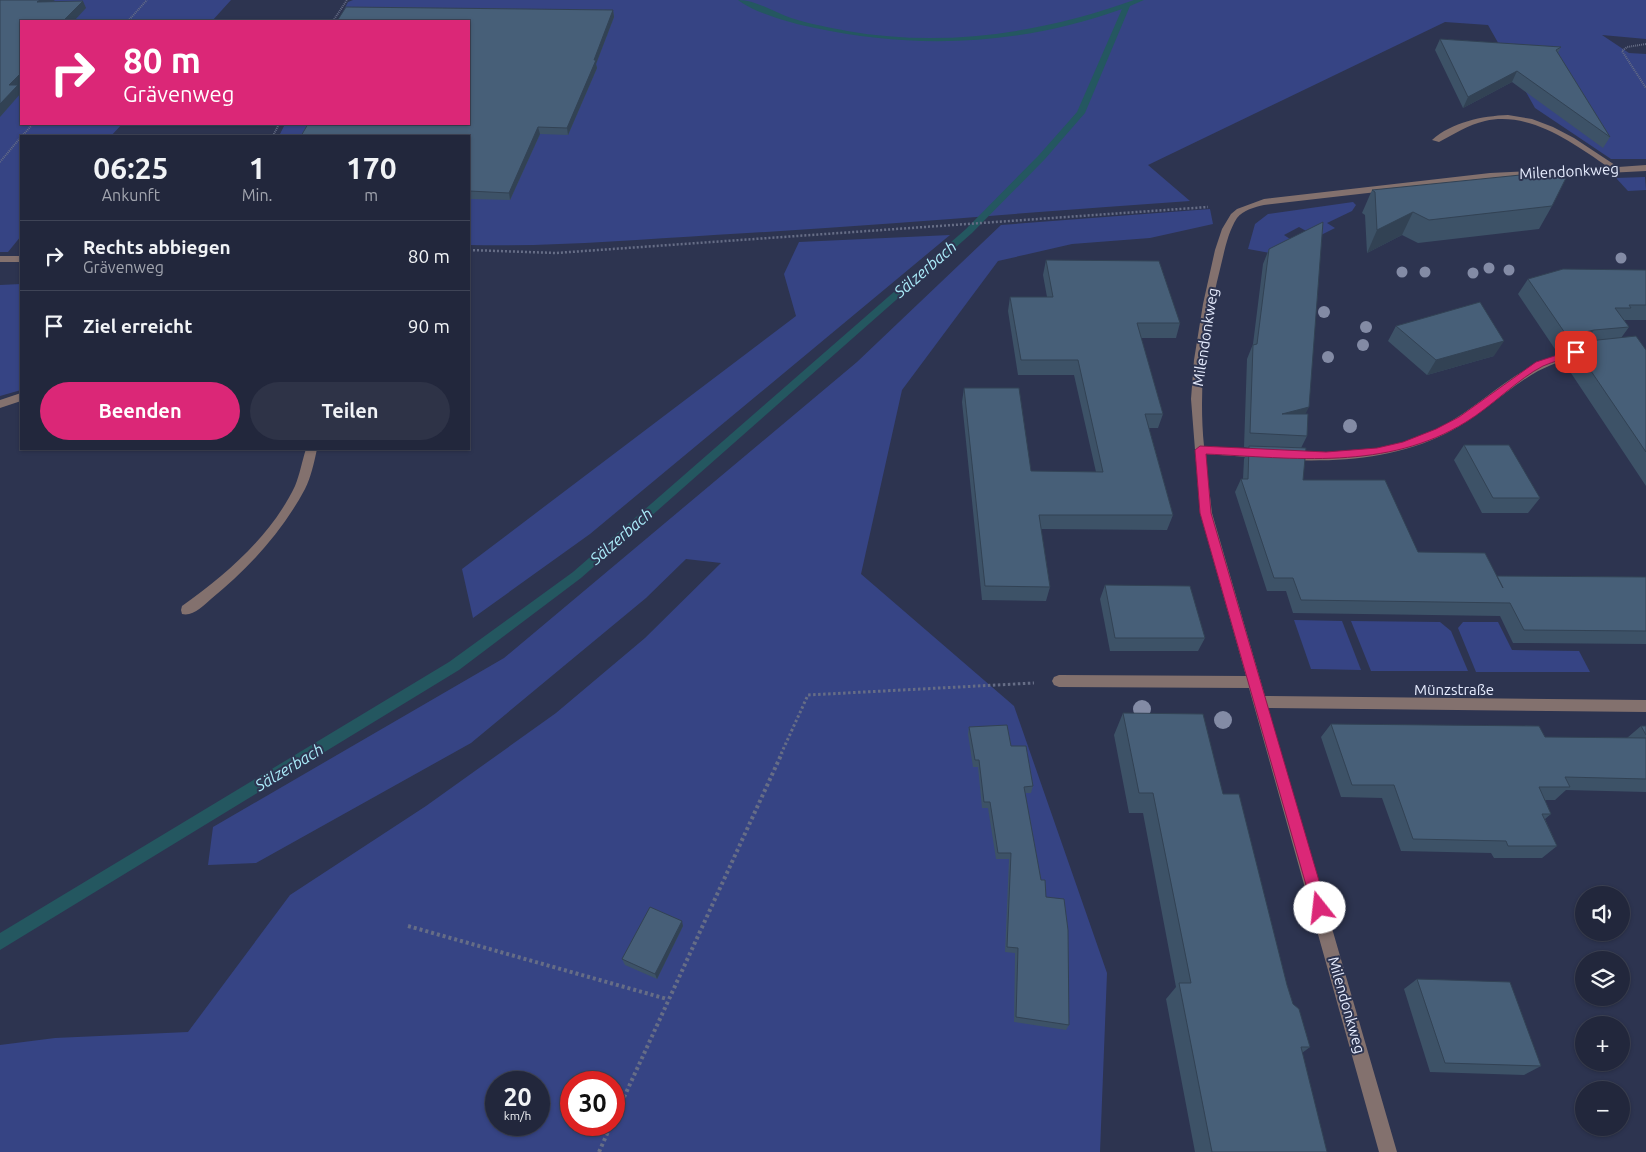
<!DOCTYPE html>
<html lang="de">
<meta charset="utf-8">
<style>
:root{--surface:#22273c;--page:#2e3347;--text:#f1f3f6;--muted:#a2a5af;--line:#3f4456;--accent:#db2777}
body{margin:0;font-family:Ubuntu,sans-serif;background:var(--page);color:var(--text);height:100vh;display:flex;flex-direction:column;font-size:19px;white-space:nowrap}
*{box-sizing:border-box;margin:0}
p{font-size:16px;color:var(--muted)}
.icon{flex:none;width:28px;height:28px;fill:none;stroke:currentColor;stroke-width:2;stroke-linecap:round;stroke-linejoin:round}
.map{position:relative;flex:1;overflow:hidden}
.drawer{position:absolute;left:20px;top:135px;width:450px;height:315px;display:flex;flex-direction:column;background:var(--surface);border-radius:0px;box-shadow:0 1px 4px #0004,0 0 0 1px var(--line)}
.drawer>*{flex:none}
.guide{position:absolute;left:20px;top:20px;width:450px;height:105px;border-radius:0px;box-shadow:0 1px 4px #0004,0 0 0 1px var(--line);background:#db2777;color:#fff;overflow:hidden}
.buttons{position:absolute;left:1575px;top:886px;display:grid;gap:10px}
.buttons a{display:grid;place-items:center;width:55px;height:55px;border-radius:50%;background:var(--surface);box-shadow:0 1px 4px #0004,0 0 0 1px var(--line);font-size:25px}
.speed{position:absolute;left:485px;top:1071px;display:flex;gap:10px;font-size:25px;font-weight:700;text-align:center}
.speed>*{display:grid;place-content:center;width:65px;height:65px;border-radius:50%;background:var(--surface);box-shadow:0 1px 4px #0004,0 0 0 1px var(--line);line-height:1}
.speed small{font-size:12px;font-weight:400}
.speed .limit{border:8px solid #d22;background:#fff;color:#111}
.pin{position:absolute;display:grid;place-items:center;width:42px;height:42px;color:#fff;margin:-21px;border-radius:10px;box-shadow:0 2px 8px #0006}
.me{position:absolute;width:55px;margin:-28px;rotate:344deg;stroke-linejoin:round;filter:drop-shadow(0 0 4px #0008)}
.turn{display:flex;align-items:center;gap:18px;height:105px;padding:0 20px;font-size:22px}
.turn .icon{width:65px;height:65px;stroke-width:2.5}
.turn b{display:block;font-size:35px;line-height:42px}
.eta{display:flex;justify-content:space-evenly;align-items:center;height:85px;text-align:center}
.eta b{font-size:30px;font-weight:700;line-height:35px}
.action{display:flex;gap:10px;margin-top:auto;padding:10px 20px}
.action a{flex:1;height:58px;border-radius:30px;background:var(--accent);color:#fff;font-size:20px;font-weight:700;line-height:58px;text-align:center}
.action a+a{background:var(--page);color:var(--text)}
ul{padding:0;list-style:none}
li{display:flex;align-items:center;gap:15px;height:70px;padding:0 20px;border-top:1px solid var(--line)}
li div{flex:1}
li b{display:block;font-size:19px}
li em{font-style:normal}
.map>svg:first-child{display:block}
</style>
<div class="map">
<svg width="1646" height="1152" viewBox="0 0 1646 1152">
<rect width="100%" height="100%" fill="#2d3450"/>
<g fill="#364484" fill-rule="evenodd">
<polygon points="0,0 231,0 212,21 21,21 21,124 122,124 111,136 21,136 21,236 8,252 0,252"/>
<path d="M353,0H1646V39L1602,35L1629,53L1646,54V159H1611L1535,108L1488,25L1445,22L1148,165L1190,201C1031,212 873,226 714,235C632,240 551,247 469,245V136H279L285,124H469V21H338L348,2Z"/>
<polygon points="1645,177 1646,190 1628,191 1616,178"/>
<polygon points="1353,202 1356,205 1352,211 1327,223 1335,228 1317,237 1299,227 1284,235 1293,241 1270,253 1248,249 1255,224 1268,214"/>
<path d="M1210,209L1213,224L1150,238L1072,244L998,261L902,390L861,574L1014,706L1107,973L1100,1152H0V1045L55,1038L188,1032L290,895L426,806L556,713L645,638L721,563L686,559L646,598L471,743L256,863L208,865L213,827L504,658L857,362L1001,225ZM496,1082H539V1125H496ZM571,1082H614V1125H571Z"/>
<polygon points="950,235 590,534 473,618 462,569 796,316 784,274 799,242"/>
<polygon points="21,284 21,390 0,396 0,285"/>
<polygon points="1294,620 1342,621 1361,670 1311,669"/>
<polygon points="1351,621 1440,622 1451,631 1468,671 1371,671"/>
<polygon points="1463,622 1498,622 1512,650 1579,651 1590,672 1476,672 1458,628"/>
</g>
<g fill="none" stroke-linecap="round" stroke-linejoin="round">
<path fill="#245760" fill-rule="evenodd" d="M738,0C756,0 774,12 791,18C809,24 828,27 847,31C945,48 1042,33 1134,0H1144L1130,6L1085,113L1045,159L972,233L581,578L459,670L0,950V933L449,662L573,572L966,229L1039,155L1077,112L1122,9C1022,45 918,50 815,28C794,24 754,13 738,0Z"/>
<g stroke="#666d86" stroke-width="2" stroke-dasharray="1 1" stroke-linecap="butt">
<polyline points="128,21 147,0"/>
<polyline points="333,21 347,0"/>
<polyline points="1646,44 1627,47 1622,51 1646,88"/>
<polyline points="22,136 33,124"/>
<polyline points="273,136 279,124"/>
<polyline points="0,162 21,137"/>
</g>
<polyline stroke="#666d86" stroke-width="2.5" stroke-dasharray="2 2" stroke-linecap="butt" points="469,250 556,253 1208,207"/>
<polyline stroke="#666d86" stroke-width="3" stroke-dasharray="2.5 2.5" stroke-linecap="butt" points="781,754 808,695 1034,683"/>
<g stroke="#666d86" stroke-width="4" stroke-dasharray="3 3" stroke-linecap="butt">
<polyline points="408,926 667,999"/>
<polyline points="614,1119 782,753"/>
<polyline points="599,1152 611,1125"/>
</g>
<g fill="#83716e" fill-rule="evenodd">
<path d="M1508,115L1532,119L1553,127L1574,138L1618,167L1646,165V171L1490,179L1264,205C1255,207 1243,210 1237,218C1228,232 1225,249 1221,265C1206,324 1198,385 1204,446L1263,450L1269,454L1263,458L1205,454L1212,513L1265,696L1646,700V712L1268,708L1397,1152H1379L1249,688L1059,687L1054,685L1052,681L1054,677L1059,675L1246,676L1200,513L1191,399L1194,360L1203,304L1215,250L1222,229L1231,214L1237,209L1264,199L1490,173L1608,167C1573,143 1530,111 1485,121C1468,125 1454,134 1439,142L1432,140C1452,122 1482,116 1508,115Z"/>
<rect x="0" y="256" width="21" height="6"/>
<path d="M1584,348L1588,349V353C1570,358 1554,363 1538,371C1506,389 1480,417 1447,433C1398,458 1342,462 1288,460L1282,456L1288,452C1339,454 1395,452 1441,427C1473,410 1499,384 1530,367C1547,357 1565,352 1584,348Z"/>
<polygon points="21,393 21,401 0,408 0,400"/>
<path d="M306,449H317C314,463 311,477 305,489C282,532 249,568 211,599C204,605 193,617 182,614L181,610L182,606C226,575 271,536 295,486C300,474 302,461 306,449Z"/>
</g>
</g>
<g fill="#838ba5">
<circle cx="1621" cy="258" r="5.5"/>
<circle cx="1489" cy="268" r="5.5"/>
<circle cx="1509" cy="270" r="5.5"/>
<circle cx="1402" cy="272" r="5.5"/>
<circle cx="1425" cy="272" r="5.5"/>
<circle cx="1473" cy="273" r="5.5"/>
<circle cx="1324" cy="312" r="6"/>
<circle cx="1366" cy="327" r="6"/>
<circle cx="1363" cy="345" r="6"/>
<circle cx="1328" cy="357" r="6"/>
<circle cx="1350" cy="426" r="7"/>
<circle cx="1142" cy="709" r="9"/>
<circle cx="1223" cy="720" r="9"/>
</g>
<g fill="#3d5267">
<polygon points="613,10 614,17 596,64 597,68 568,135 540,134 510,200 469,199 469,136"/>
<polygon points="1440,39 1561,47 1558,53 1610,137 1603,148 1512,82 1463,108 1435,50"/>
<polygon points="1372,190 1552,206 1539,229 1418,243 1402,235 1367,253 1365,215 1362,213"/>
<polygon points="1269,249 1305,414 1307,436 1301,448 1303,480 1418,552 1497,576 1646,577 1646,644 1513,643 1500,616 1293,613 1286,591 1267,591 1235,492 1241,479 1243,479 1244,459 1249,448 1244,447 1247,359 1253,344 1263,264"/>
<polygon points="1046,260 1180,323 1176,338 1141,338 1163,414 1158,428 1149,428 1173,515 1167,530 1041,529 1050,587 1046,601 982,600 962,402 964,388 1031,471 1096,472 1074,375 1018,375 1008,311 1010,297 1047,297 1043,275"/>
<polygon points="1646,270 1646,320 1624,320 1629,327 1621,338 1646,350 1646,486 1563,361 1572,348 1557,352 1518,294 1528,279"/>
<polygon points="1396,326 1494,356 1427,375 1388,341"/>
<polygon points="1464,445 1540,498 1528,513 1482,513 1454,460"/>
<polygon points="1105,585 1205,638 1198,651 1110,651 1100,599"/>
<polygon points="1123,713 1223,794 1287,985 1293,1004 1310,1047 1302,1053 1327,1152 1195,1152 1166,999 1176,987 1143,813 1129,813 1114,735"/>
<polygon points="1331,724 1545,737 1627,738 1641,726 1646,726 1646,792 1566,790 1555,800 1545,800 1551,814 1545,819 1557,846 1542,858 1494,858 1491,853 1401,851 1382,798 1341,797 1321,737"/>
<polygon points="969,727 1011,746 1033,786 1031,793 1025,793 1041,880 1046,897 1069,1025 1066,1030 1014,1022 1015,953 1005,952 1009,859 996,859 988,808 982,808 978,767 973,767 968,734"/>
<polygon points="683,926 657,979 625,965 622,959"/>
<polygon points="1417,979 1541,1066 1524,1075 1430,1072 1404,989"/>
</g>
<g fill="#324254">
<polygon points="40,0 55,0 41,9 37,2"/>
<polygon points="83,1 86,8 74,21 63,21"/>
<polygon points="613,10 614,17 596,64 597,68 568,135 567,128 594,60"/>
<polygon points="1517,71 1512,82 1463,108 1468,97"/>
<polygon points="21,73 21,84 19,87 21,90 21,93 0,117 0,104 9,85"/>
<polygon points="538,127 540,134 510,200 509,193"/>
<polygon points="1413,212 1402,235 1367,253 1377,230"/>
<polygon points="1594,330 1583,345 1574,346 1572,348 1557,352 1567,336"/>
<polygon points="1504,341 1494,356 1427,375 1436,360"/>
<polygon points="1309,407 1302,421 1282,414"/>
<polygon points="682,921 683,926 657,979 655,974"/>
</g>
<g fill="#475f78" stroke="#324254">
<polygon points="0,0 40,0 37,2 83,1 63,21 21,21 21,73 9,85 18,85 0,104"/>
<polygon points="346,7 613,10 594,60 596,60 567,128 538,127 509,193 469,191 469,136 301,136 308,124 469,124 469,21 337,21"/>
<polygon points="1440,39 1561,47 1556,50 1610,137 1517,71 1468,97"/>
<polygon points="1570,170 1552,206 1429,220 1413,212 1377,230 1375,192 1372,190"/>
<polygon points="1323,222 1309,407 1282,414 1308,414 1307,436 1250,433 1253,345 1257,344 1269,249"/>
<polygon points="1046,260 1159,261 1180,323 1137,323 1163,414 1145,414 1173,515 1039,515 1050,587 985,586 964,388 1019,388 1031,471 1103,472 1078,360 1021,360 1010,297 1053,297"/>
<polygon points="1563,269 1646,270 1646,305 1629,305 1631,308 1615,308 1629,327 1594,330 1567,336 1528,279"/>
<polygon points="1480,302 1504,341 1436,360 1396,326"/>
<polygon points="1636,336 1646,350 1646,452 1574,346 1598,340"/>
<polygon points="1464,445 1509,445 1540,498 1493,498"/>
<polygon points="1249,446 1306,448 1303,480 1385,480 1418,552 1485,553 1503,588 1497,576 1646,577 1646,631 1524,630 1510,603 1301,600 1293,578 1274,578 1241,479 1248,479"/>
<polygon points="1105,585 1190,586 1205,638 1115,638"/>
<polygon points="1123,713 1203,714 1223,794 1239,794 1287,985 1293,1004 1299,1009 1310,1047 1301,1047 1327,1152 1212,1152 1179,983 1191,983 1153,793 1139,793"/>
<polygon points="1331,724 1539,726 1545,737 1646,738 1646,779 1565,777 1570,787 1539,787 1551,814 1542,814 1557,846 1508,846 1506,841 1413,839 1394,785 1352,785"/>
<polygon points="1007,725 1011,746 1026,746 1033,786 1024,787 1041,880 1045,880 1046,897 1064,899 1068,930 1069,1025 1016,1017 1018,948 1007,947 1011,853 998,853 990,802 984,802 979,760 975,760 969,727"/>
<polygon points="1641,726 1646,726 1646,735"/>
<polygon points="650,907 682,921 655,974 622,959"/>
<polygon points="1417,979 1510,982 1541,1066 1445,1063"/>
</g>
<path fill="#db2777" stroke="#8e194d" d="M1576,349L1581,352L1579,354C1568,358 1554,361 1543,366C1519,378 1491,407 1466,422C1387,471 1294,458 1206,454L1211,513L1327,908L1325,913L1320,915L1314,913L1200,513L1195,450L1200,446L1326,452L1377,448L1403,442L1436,429L1459,417L1536,362Z"/>
<g text-anchor="middle" dominant-baseline="central" stroke-width="4" stroke-linejoin="round" paint-order="stroke">
<g font-size="15" fill="#e7edff" stroke="#2d3450">
<text transform="translate(1569 171) rotate(-3)">Milendonkweg</text>
<text transform="translate(1205 337) rotate(-81)">Milendonkweg</text>
<text x="1454" y="689">Münzstraße</text>
<text transform="translate(1347 1005) rotate(74)">Milendonkweg</text>
</g>
<g font-size="16" font-style="italic" fill="#aaebf9" stroke="#2d3450">
<text transform="translate(925 269) rotate(-41)">Sälzerbach</text>
<text transform="translate(621 536) rotate(-41)">Sälzerbach</text>
<text transform="translate(289 767) rotate(-31)">Sälzerbach</text>
</g>
</g>
</svg>
<div class="buttons">
<a><svg class="icon" aria-label="sound" viewBox="0 0 24 24"><path d="M4 9h4l5-4v14l-5-4H4zM17 9q2 3 0 6"/></svg></a>
<a><svg class="icon" aria-label="layers" viewBox="0 0 24 24"><path d="M12 4l9 5-9 5-9-5zM3 14l9 5 9-5"/></svg></a>
<a>+</a>
<a>−</a>
</div>
<div class="speed"><div>20<small>km/h</small></div><div class="limit">30</div></div>
<div class="pin" style="left:1576px;top:352px;background:#d93025"><svg class="icon" aria-label="arrive" viewBox="0 0 24 24"><path d="M6 21V4h12l-3 4 3 4H6"/></svg></div>
<svg class="me" style="left:1320px;top:908px" viewBox="-20 -20 40 40"><circle r="19" fill="#fff"/><path d="M0-13L10 11 0 6-10 11z" fill="#db2777"/></svg>
<div class="guide">
<div class="turn"><svg class="icon" aria-label="right" viewBox="0 0 24 24"><path d="M7 20v-9h11M14 6l5 5-5 5"/></svg><div><b>80 m</b>Grävenweg</div></div>
</div>
<section class="drawer">
<div class="eta">
<div><b>06:25</b><p>Ankunft</p></div>
<div><b>1</b><p>Min.</p></div>
<div><b>170</b><p>m</p></div>
</div>
<ul>
<li><svg class="icon" aria-label="right" viewBox="0 0 24 24"><path d="M7 20v-9h11M14 6l5 5-5 5"/></svg><div><b>Rechts abbiegen</b><p>Grävenweg</p></div><em>80 m</em></li>
<li><svg class="icon" aria-label="arrive" viewBox="0 0 24 24"><path d="M6 21V4h12l-3 4 3 4H6"/></svg><div><b>Ziel erreicht</b></div><em>90 m</em></li>
</ul>
<div class="action"><a>Beenden</a><a>Teilen</a></div>
</section>
</div>
